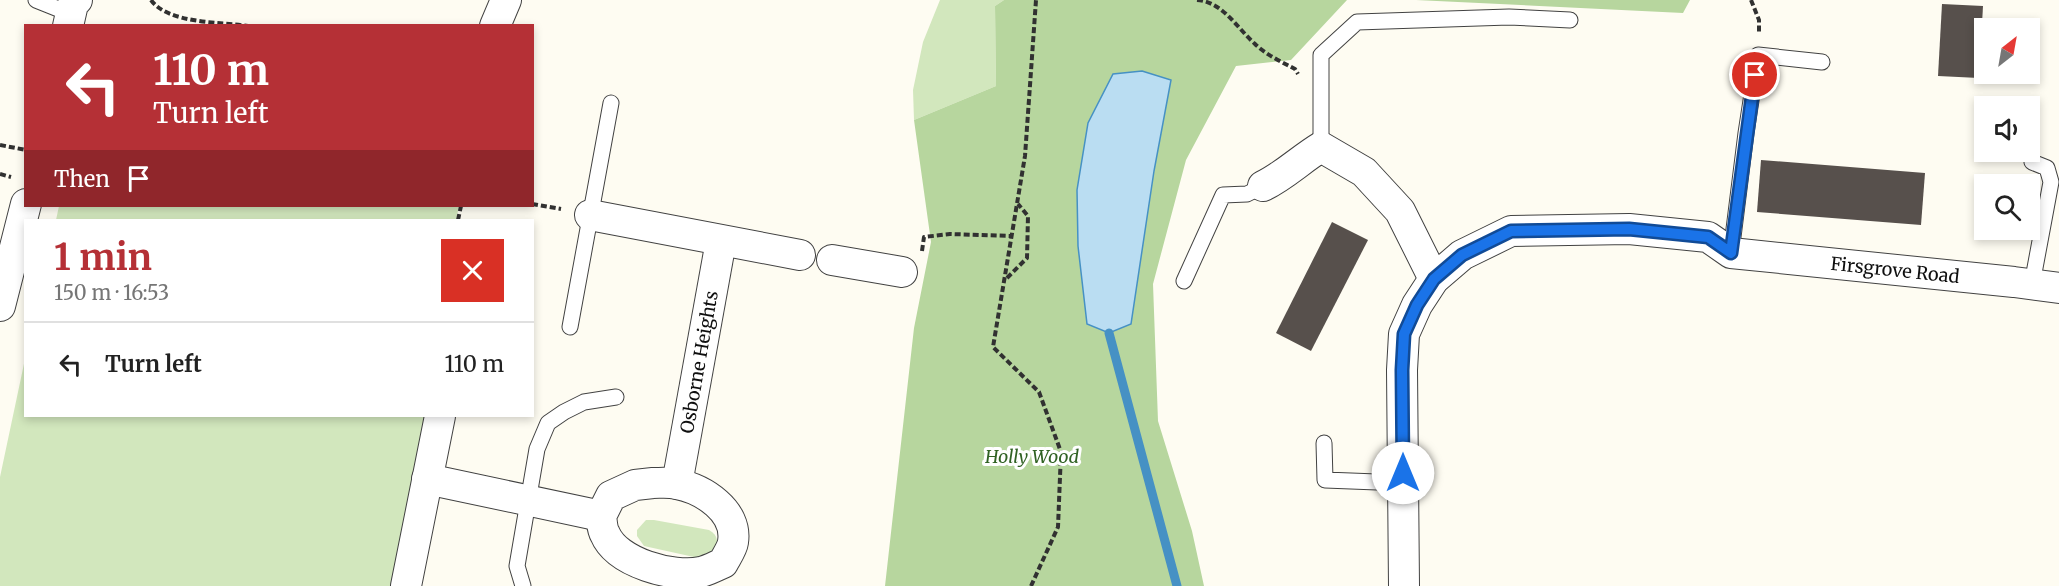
<!DOCTYPE html>
<meta charset="utf-8">
<style>
:root{--surface:#fff;--page:#f6f6f6;--text:#222;--muted:#767676;--line:#e0e0e0;--accent:#b53036}
body{margin:0;font-family:Merriweather,serif;background:var(--page);color:var(--text);height:100vh;display:flex;flex-direction:column;font-size:22px;white-space:nowrap}
*{box-sizing:border-box;margin:0}
p{font-size:20px;color:var(--muted)}
.icon{flex:none;width:33px;height:33px;fill:none;stroke:currentColor;stroke-width:2;stroke-linecap:round;stroke-linejoin:round}
.map{position:relative;flex:1;overflow:hidden}
.drawer{position:absolute;left:24px;top:219px;width:510px;height:198px;display:flex;flex-direction:column;background:var(--surface);border-radius:0px;box-shadow:0 3px 9px #0003}
.drawer>*{flex:none}
.guide{position:absolute;left:24px;top:24px;width:510px;height:183px;border-radius:0px;box-shadow:0 3px 9px #0003;background:#b53036;color:#fff;overflow:hidden}
.needle{width:39px;rotate:31deg}
.controls{position:absolute;left:1974px;top:18px;display:grid;gap:12px}
.controls a{display:grid;place-items:center;width:66px;height:66px;border-radius:0px;background:var(--surface);box-shadow:0 3px 9px #0003;font-size:30px}
.pin{position:absolute;display:grid;place-items:center;width:51px;height:51px;color:#fff;margin:-26px;border:3px solid #fff;border-radius:50%;box-shadow:0 2px 6px #0007}
.me{position:absolute;width:66px;margin:-33px;rotate:0deg;stroke-linejoin:round;filter:drop-shadow(0 0 4px #0008)}
.turn{display:flex;align-items:center;gap:21px;height:126px;padding:0 30px;font-size:27px}
.turn .icon{width:78px;height:78px;stroke-width:2.5}
.turn b{display:block;font-size:42px;line-height:51px}
.then{display:flex;align-items:center;height:57px;padding:0 30px;background:#0003;gap:12px;font-size:22px}
.round{display:grid;place-items:center;flex:none;width:63px;height:63px;border-radius:0px;background:var(--page)}
.overview{display:flex;align-items:center;justify-content:space-between;height:102px;padding:0 30px}
h1{font-size:36px;font-weight:700;line-height:45px;color:var(--accent)}
ul{padding:0;list-style:none}
li{display:flex;align-items:center;gap:18px;height:84px;padding:0 30px;border-top:2px solid var(--line)}
li div{flex:1}
li b{display:block;font-size:22px}
li em{font-style:normal}
.map>svg:first-child{display:block}
</style>
<div class="map">
<svg width="2059" height="586" viewBox="0 0 2059 586">
<rect width="100%" height="100%" fill="#fefcf2"/>
<g fill="#d2e7bd">
<polygon points="940,0 1004,0 995,6 996,86 914,120 913,90 923,42"/>
<polygon points="59,206 459,206 456,220 56,220"/>
<polygon points="25,359 26,416 440,416 406,586 0,586 0,477"/>
<path d="M646,520H654L709,530C719,536 718,542 715,552L703,559L644,546L637,536V530Z"/>
</g>
<g fill="#b7d69e">
<polygon points="1004,0 1347,0 1291,60 1236,66 1186,160 1153,284 1158,421 1192,531 1204,586 885,586 914,328 931,242 914,120 996,86 995,6"/>
<polygon points="1416,0 1690,0 1683,13"/>
</g>
<polygon fill="#baddf2" stroke="#4691c4" stroke-width="1.5" points="1142,71 1171,80 1154,171 1131,324 1109,333 1087,324 1078,246 1077,190 1088,123 1113,74"/>
<g fill="none" stroke-linecap="round" stroke-linejoin="round">
<polyline stroke="#4691c4" stroke-width="9" points="1109,333 1177,586"/>
</g>
<g fill="#57504c">
<polygon points="1942,4 1983,6 1979,78 1938,76"/>
<polygon points="1761,160 1925,173 1921,225 1757,212"/>
<polygon points="1332,222 1368,240 1311,351 1276,333"/>
</g>
<g fill="none" stroke-linecap="round" stroke-linejoin="round">
<g stroke="#424242" stroke-width="17">
<g id="lane">
<polyline points="36,0 71,14"/>
<polyline points="1321,147 1321,55 1357,22 1509,17 1570,20"/>
<polyline points="1731,253 1746,133 1758,55 1822,62"/>
<polyline points="1184,281 1223,195 1247,194 1263,186"/>
<polyline points="2032,284 2051,182 2047,168 2032,162"/>
<polyline points="570,327 611,103"/>
<polyline points="1324,443 1325,480 1403,483"/>
<polyline points="523,586 517,566 537,449 548,423 564,412 584,402 616,397"/>
</g>
</g>
<g stroke="#424242" stroke-width="32">
<g id="street">
<polyline points="68,26 73,4 77,0"/>
<polyline points="495,26 506,0"/>
<path d="M1263,186C1284,176 1301,159 1321,147L1364,172L1400,211L1434,279"/>
<polyline points="590,215 800,255"/>
<polyline points="832,260 902,272"/>
<polyline points="0,306 26,204"/>
<polyline points="427,479 601,516"/>
<path d="M653,483C661,483 669,482 677,484C703,489 738,511 733,542C732,549 726,557 723,563C716,566 709,570 701,572C673,578 617,563 605,534C602,529 602,522 601,516L611,496L635,485Z"/>
<polyline points="677,484 721,241"/>
<polyline points="406,586 440,416"/>
<polyline points="1404,586 1402,370 1404,334 1417,305 1434,279 1462,255 1511,231 1629,229 1708,237 1731,253 2014,282 2059,288"/>
</g>
</g>
<g stroke="#313131" stroke-width="4" stroke-dasharray="6 3" stroke-linecap="butt">
<path d="M151,0C168,24 221,22 248,26"/>
<path d="M1197,0C1223,2 1237,28 1255,44C1266,55 1282,62 1295,69L1298,74"/>
<polyline points="1751,0 1759,20 1759,34"/>
<polyline points="0,145 26,150"/>
<polyline points="0,174 11,177"/>
<polyline points="532,204 561,209"/>
<polyline points="458,220 461,206"/>
<polyline points="922,251 924,237 950,234 1012,236"/>
<polyline points="1007,278 1027,258 1028,216 1018,204"/>
<polyline points="1031,586 1058,527 1061,452 1039,392 993,347 1025,156 1036,0"/>
</g>
<use href="#lane" stroke="#fff" stroke-width="15"/>
<use href="#street" stroke="#fff" stroke-width="30"/>
</g>
<g fill="none" stroke-linecap="round" stroke-linejoin="round">
<g stroke="#114b97" stroke-width="15">
<polyline id="route" points="1403,473 1402,370 1404,334 1417,305 1434,279 1462,255 1511,231 1629,229 1708,237 1731,253 1755,75"/>
</g>
<use href="#route" stroke="#1a73e8" stroke-width="10"/>
</g>
<g text-anchor="middle" dominant-baseline="central" stroke-width="6" stroke-linejoin="round" paint-order="stroke">
<g font-size="18" fill="#0f0f0f" stroke="#fff">
<text transform="translate(1895 270) rotate(6)">Firsgrove Road</text>
<text transform="translate(699 362) rotate(-80)">Osborne Heights</text>
</g>
<g font-size="18" font-style="italic" fill="#306223" stroke="#fff">
<text x="1032" y="456">Holly Wood</text>
</g>
</g>
</svg>
<div class="controls">
<a><svg class="needle" viewBox="-14 -14 28 28"><path d="M0-13l5 13h-10z" fill="#e53935"/><path d="M0 13l5-13h-10z" fill="#767676"/></svg></a>
<a><svg class="icon" aria-label="sound" viewBox="0 0 24 24"><path d="M4 9h4l5-4v14l-5-4H4zM17 9q2 3 0 6"/></svg></a>
<a><svg class="icon" aria-label="search" viewBox="0 0 24 24"><circle cx="10" cy="10" r="6"/><path d="M15 15l6 6"/></svg></a>
</div>
<div class="pin" style="left:1755px;top:75px;background:#d93025"><svg class="icon" aria-label="arrive" viewBox="0 0 24 24"><path d="M6 21V4h12l-3 4 3 4H6"/></svg></div>
<svg class="me" style="left:1403px;top:473px" viewBox="-20 -20 40 40"><circle r="19" fill="#fff"/><path d="M0-13L10 11 0 6-10 11z" fill="#1a73e8"/></svg>
<div class="guide">
<div class="turn"><svg class="icon" aria-label="left" viewBox="0 0 24 24"><path d="M17 20v-9H6M10 6l-5 5 5 5"/></svg><div><b>110 m</b>Turn left</div></div>
<div class="then">Then<svg class="icon" aria-label="arrive" viewBox="0 0 24 24"><path d="M6 21V4h12l-3 4 3 4H6"/></svg></div>
</div>
<section class="drawer">
<div class="overview"><div><h1>1 min</h1><p>150 m · 16:53</p></div><a class="round" style="background:#d93025;color:#fff"><svg class="icon" aria-label="close" viewBox="0 0 24 24"><path d="M6 6l12 12M18 6L6 18"/></svg></a></div>
<ul>
<li><svg class="icon" aria-label="left" viewBox="0 0 24 24"><path d="M17 20v-9H6M10 6l-5 5 5 5"/></svg><div><b>Turn left</b></div><em>110 m</em></li>
</ul>
</section>
</div>
